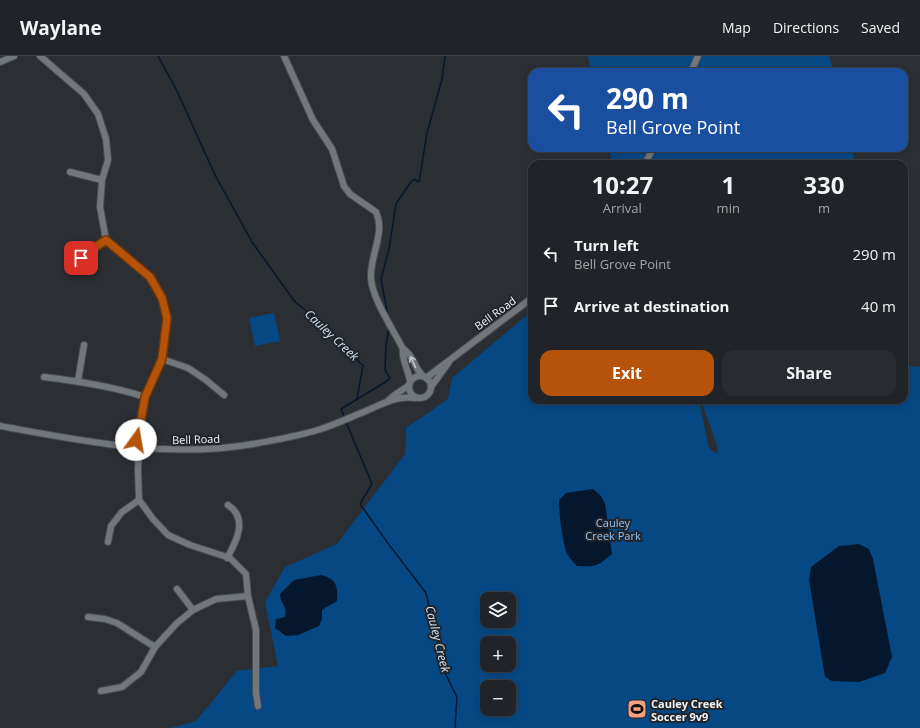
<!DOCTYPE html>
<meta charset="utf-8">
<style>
:root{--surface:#202327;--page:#282b2f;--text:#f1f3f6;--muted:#a2a4a7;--line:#3d4044;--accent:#b45309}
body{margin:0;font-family:"Open Sans",sans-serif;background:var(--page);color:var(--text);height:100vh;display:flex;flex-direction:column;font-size:15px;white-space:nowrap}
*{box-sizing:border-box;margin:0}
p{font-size:13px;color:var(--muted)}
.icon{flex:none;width:22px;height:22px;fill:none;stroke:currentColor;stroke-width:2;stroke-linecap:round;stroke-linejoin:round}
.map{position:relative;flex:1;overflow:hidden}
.panel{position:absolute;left:528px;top:104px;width:380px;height:244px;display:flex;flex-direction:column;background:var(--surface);border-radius:12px;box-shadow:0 2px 6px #0003,0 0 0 1px var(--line)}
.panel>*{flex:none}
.guide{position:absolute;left:528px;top:12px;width:380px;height:84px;border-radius:12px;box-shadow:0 2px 6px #0003,0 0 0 1px var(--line);background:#1a4fa0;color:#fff;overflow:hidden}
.tools{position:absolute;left:480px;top:536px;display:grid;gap:8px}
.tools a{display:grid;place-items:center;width:36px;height:36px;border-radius:8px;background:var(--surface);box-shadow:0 2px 6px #0003,0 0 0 1px var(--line);font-size:20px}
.pin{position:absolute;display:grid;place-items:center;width:34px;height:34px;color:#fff;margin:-17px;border-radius:8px;box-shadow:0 2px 6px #0006}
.me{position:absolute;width:44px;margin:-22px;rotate:13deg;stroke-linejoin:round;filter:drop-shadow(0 0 3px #0008)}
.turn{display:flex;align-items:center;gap:14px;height:84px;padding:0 12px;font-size:18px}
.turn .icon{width:52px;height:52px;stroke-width:2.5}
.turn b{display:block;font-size:28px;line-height:34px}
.eta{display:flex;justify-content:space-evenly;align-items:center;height:68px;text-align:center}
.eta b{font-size:24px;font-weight:700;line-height:28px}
.button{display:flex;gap:8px;margin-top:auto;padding:8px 12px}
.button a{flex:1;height:46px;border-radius:12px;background:var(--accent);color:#fff;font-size:16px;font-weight:700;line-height:46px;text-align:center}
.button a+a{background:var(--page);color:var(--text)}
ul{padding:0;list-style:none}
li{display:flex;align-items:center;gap:12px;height:52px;padding:0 12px}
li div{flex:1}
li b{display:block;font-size:15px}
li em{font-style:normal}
header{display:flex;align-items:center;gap:24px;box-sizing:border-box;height:56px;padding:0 20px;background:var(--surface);border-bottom:1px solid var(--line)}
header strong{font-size:19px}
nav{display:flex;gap:22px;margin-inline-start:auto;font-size:14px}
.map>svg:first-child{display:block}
</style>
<header>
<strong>Waylane</strong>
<nav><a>Map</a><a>Directions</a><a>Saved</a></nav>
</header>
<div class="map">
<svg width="920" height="672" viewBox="0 0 920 672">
<rect width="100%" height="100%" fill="#2b2f34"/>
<g fill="#054883" fill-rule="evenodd">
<polygon points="588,0 829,0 834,16 591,16"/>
<polygon points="609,92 852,92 855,108 612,108"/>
<path d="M532,255V344H699L709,393L718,398L717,389L701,344H904V310L920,311V672H171L196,665L237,615L278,610L265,546L285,511L337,488L405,398L406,372L448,343L452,322ZM487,543H509V565H487ZM487,587H509V609H487ZM487,631H509V653H487Z"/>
<polygon points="274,257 280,285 255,290 249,262"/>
</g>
<g fill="#05172c">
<path d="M593,433L600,439L605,447L612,498C598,510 596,511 577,510C573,506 568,501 566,495C562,483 559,457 559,444L566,437Z"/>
<polygon points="859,488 869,493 873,503 892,601 885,617 859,626 832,625 825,621 809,524 811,511 839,490"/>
<path d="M321,519C336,523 338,529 337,545C332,549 327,550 322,554V563L319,570L298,579L286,580L275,572L276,563L285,561C288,549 280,548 280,538L294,524Z"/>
</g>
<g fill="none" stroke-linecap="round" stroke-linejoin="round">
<g stroke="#05172c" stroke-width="1.5">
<polyline points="158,0 177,35 215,119 252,186 295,246 321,266 346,290 360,307 363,309 357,343"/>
<polyline points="388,260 381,223 389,193 396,148 410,127 414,123 419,126 427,77 442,23 445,0"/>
<polyline points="345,362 341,353 387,325 390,322 385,314 386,289 389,272"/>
<polyline points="346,366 372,428 360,448 387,486 426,537 444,615 457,641 455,672"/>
</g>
<g stroke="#494c51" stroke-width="8">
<g id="minor">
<polyline points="40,0 84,38 98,58 106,83 108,104 102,124 100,151 106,184 149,221 162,242 167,262 162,303 145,341 141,364 137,369 136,384 139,392 138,414 139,444 153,463 168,479 190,489 230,502 246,518 248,540 256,574 256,637 258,650"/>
<path d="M284,0L313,64L332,93L344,130L350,138L376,156C386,177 369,201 371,223C373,244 393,273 403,293"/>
<polyline points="0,6 14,0"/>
<polyline points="691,16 698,0"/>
<polyline points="645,108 653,92"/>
<polyline points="70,116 102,124"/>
<polyline points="68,213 94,192 106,184"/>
<path d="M403,293C413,298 414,312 423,320"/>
<path d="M403,293C401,304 409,314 410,326"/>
<polyline points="162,303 188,312 206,324 224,339"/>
<circle cx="420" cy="331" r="11"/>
<path d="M44,321C77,325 112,330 145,341"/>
<polyline points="426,322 532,242"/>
<polyline points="78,325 84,289"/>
<polyline points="431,331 449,306"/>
<path d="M388,345C394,338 402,335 409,329"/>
<path d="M0,370C83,385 168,403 253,388C276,384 299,380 321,373C336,368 351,361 366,355C382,348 397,339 415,342"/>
<path d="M139,392C146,383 146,374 141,364"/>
<polyline points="108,486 111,470 122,456 139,444"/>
<path d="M227,502C237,485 248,462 228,449"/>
<polyline points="177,533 193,554"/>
<polyline points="88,561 105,563 117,567 155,591"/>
<polyline points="101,635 122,631 141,616 155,591 177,567 193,554 216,543 248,540"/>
</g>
</g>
<use href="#minor" stroke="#72777c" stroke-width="6"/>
</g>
<defs><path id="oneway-shaft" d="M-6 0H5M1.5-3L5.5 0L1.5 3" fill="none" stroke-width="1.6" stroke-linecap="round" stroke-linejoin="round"/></defs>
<use stroke="#c5c8cc" href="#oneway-shaft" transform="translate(413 306) rotate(-115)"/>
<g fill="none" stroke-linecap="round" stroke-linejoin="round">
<g stroke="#753606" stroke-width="10">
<polyline id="route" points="81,202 94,192 106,184 150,221 162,242 167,262 162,303 145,341 141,364 137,369 136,384"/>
</g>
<use href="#route" stroke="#b45309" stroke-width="7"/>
</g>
<defs>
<g id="stadium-square" transform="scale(1)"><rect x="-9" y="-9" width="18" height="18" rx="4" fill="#f2a080" stroke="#21252a"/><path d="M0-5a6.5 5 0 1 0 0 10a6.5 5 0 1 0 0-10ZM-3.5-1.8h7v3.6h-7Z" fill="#111"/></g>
</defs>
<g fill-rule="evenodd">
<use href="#stadium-square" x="637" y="653"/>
</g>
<g text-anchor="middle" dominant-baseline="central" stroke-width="4" stroke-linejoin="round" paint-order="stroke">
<g font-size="11" fill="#f1f4f7" stroke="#21252a">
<text transform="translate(495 257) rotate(-36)">Bell Road</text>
<text transform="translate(196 383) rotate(-2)">Bell Road</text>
</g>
<g font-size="11" fill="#94c3f8" stroke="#21252a">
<text x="613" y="466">Cauley<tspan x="613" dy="13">Creek Park</tspan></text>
</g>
<g font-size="11" font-weight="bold" fill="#f1f4f7" stroke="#21252a" text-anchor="start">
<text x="651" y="647">Cauley Creek<tspan x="651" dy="13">Soccer 9v9</tspan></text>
</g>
<g font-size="12" font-style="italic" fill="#d4e4f6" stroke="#21252a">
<text transform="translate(332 279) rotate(43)">Cauley Creek</text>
<text transform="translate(438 583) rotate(76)">Cauley Creek</text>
</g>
</g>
</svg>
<div class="tools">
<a><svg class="icon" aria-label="layers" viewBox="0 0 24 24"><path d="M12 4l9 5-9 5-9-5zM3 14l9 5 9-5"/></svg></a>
<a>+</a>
<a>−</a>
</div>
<div class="pin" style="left:81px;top:202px;background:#d93025"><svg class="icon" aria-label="arrive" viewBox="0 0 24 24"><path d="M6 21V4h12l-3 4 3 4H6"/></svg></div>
<svg class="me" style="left:136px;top:384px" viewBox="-20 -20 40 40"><circle r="19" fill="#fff"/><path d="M0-13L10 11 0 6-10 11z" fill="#b45309"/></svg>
<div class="guide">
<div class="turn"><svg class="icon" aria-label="left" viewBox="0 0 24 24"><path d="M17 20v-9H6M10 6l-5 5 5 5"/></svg><div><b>290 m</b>Bell Grove Point</div></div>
</div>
<section class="panel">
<div class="eta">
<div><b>10:27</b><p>Arrival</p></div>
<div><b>1</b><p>min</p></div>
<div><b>330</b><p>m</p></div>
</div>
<ul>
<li><svg class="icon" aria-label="left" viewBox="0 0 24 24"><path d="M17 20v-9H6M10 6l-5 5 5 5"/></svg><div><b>Turn left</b><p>Bell Grove Point</p></div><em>290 m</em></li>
<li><svg class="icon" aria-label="arrive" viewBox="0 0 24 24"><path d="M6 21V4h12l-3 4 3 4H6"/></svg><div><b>Arrive at destination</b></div><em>40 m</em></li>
</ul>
<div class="button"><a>Exit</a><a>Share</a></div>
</section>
</div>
